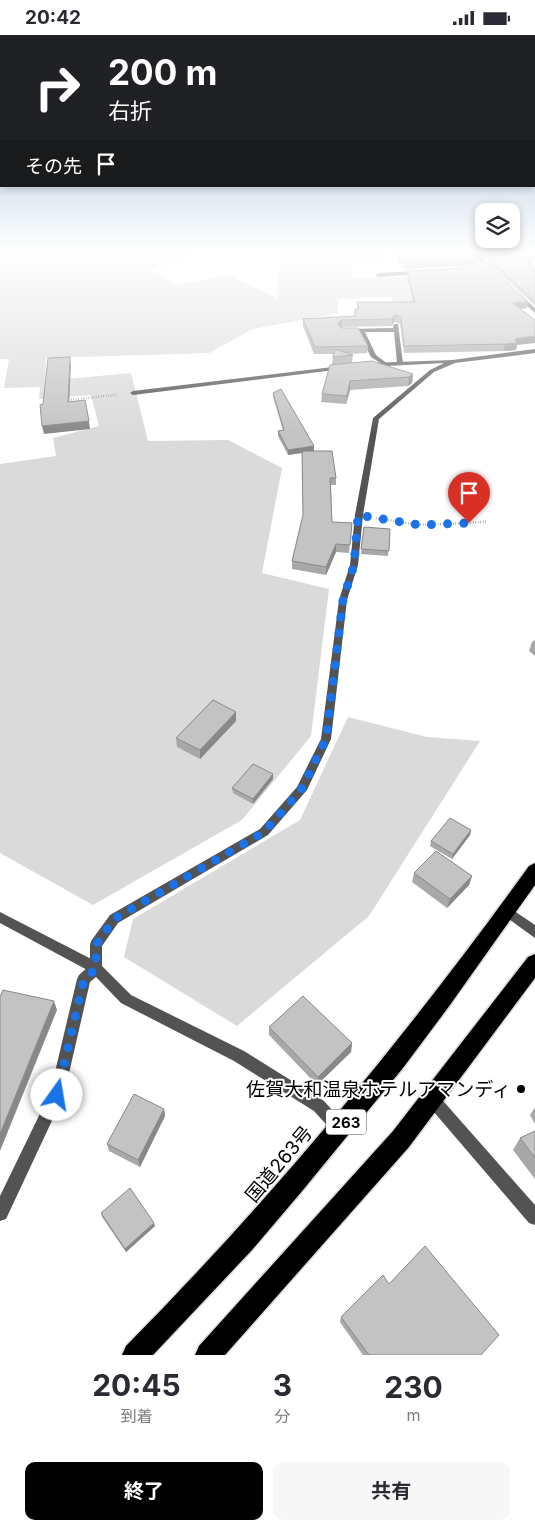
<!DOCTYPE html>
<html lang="ja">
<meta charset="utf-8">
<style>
:root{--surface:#fff;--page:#f7f7f7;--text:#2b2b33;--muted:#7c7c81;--accent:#000}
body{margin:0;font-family:Inter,"Noto Sans JP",sans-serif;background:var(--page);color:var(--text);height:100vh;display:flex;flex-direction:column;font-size:19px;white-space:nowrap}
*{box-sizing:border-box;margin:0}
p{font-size:16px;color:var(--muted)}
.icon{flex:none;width:28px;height:28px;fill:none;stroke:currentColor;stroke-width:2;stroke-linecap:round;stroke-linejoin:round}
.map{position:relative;height:1320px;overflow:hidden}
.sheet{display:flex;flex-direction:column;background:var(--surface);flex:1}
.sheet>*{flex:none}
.banner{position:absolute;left:0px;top:0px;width:535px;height:152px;box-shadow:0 2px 8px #0003;background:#202124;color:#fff;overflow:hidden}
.tools{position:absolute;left:475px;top:168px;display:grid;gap:10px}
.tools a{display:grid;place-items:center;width:45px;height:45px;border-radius:10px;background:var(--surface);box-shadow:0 2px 8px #0003;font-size:25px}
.pin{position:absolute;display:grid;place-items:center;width:42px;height:42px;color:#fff;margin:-51px -21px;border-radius:50% 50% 50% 0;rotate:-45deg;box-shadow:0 0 5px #0007}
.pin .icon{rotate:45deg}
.me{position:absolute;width:55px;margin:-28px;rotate:13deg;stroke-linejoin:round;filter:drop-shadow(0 0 4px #0008)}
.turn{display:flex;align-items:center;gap:18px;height:105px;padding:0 25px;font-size:22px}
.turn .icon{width:65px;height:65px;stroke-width:2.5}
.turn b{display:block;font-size:35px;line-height:42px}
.then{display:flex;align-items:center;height:48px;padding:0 25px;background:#0003;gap:10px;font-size:19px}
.eta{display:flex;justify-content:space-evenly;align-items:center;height:85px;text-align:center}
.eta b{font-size:30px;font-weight:700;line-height:35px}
.button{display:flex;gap:10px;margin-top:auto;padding:10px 25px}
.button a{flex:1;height:58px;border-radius:10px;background:var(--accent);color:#fff;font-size:20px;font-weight:700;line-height:58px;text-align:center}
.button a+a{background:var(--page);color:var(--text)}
.status{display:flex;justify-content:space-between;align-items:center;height:35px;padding:0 25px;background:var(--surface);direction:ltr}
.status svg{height:14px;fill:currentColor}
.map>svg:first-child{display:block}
</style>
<div class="status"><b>20:42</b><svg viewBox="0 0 49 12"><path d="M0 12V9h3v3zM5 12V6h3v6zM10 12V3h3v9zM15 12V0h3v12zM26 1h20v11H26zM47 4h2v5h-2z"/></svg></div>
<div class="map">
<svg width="535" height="1320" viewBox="0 0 535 1320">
<rect width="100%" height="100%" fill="#fff"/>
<g fill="#dadada">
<polygon points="0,215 203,215 152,235 177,250 227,240 277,263 281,218 303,215 382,215 383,228 351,229 352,243 416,242 452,271 394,272 391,262 338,264 338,278 253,294 209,318 46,323 45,346 131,338 148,406 228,405 282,433 262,538 329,554 311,701 242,785 93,870 0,818 0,429 56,421 53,403 99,391 91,360 39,364 40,352 4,353 9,324 0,324"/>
<polygon points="348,682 427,702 480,706 369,881 237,991 124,922 133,884 300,785"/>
</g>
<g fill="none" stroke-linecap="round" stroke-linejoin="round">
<polyline stroke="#a1a1a1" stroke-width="4.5" points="517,224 535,223"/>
<g stroke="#dbdbdb" stroke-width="3">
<g id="highway">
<path d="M535,828V850L450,970L403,1033L303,1155L252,1215L153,1320H122L126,1311C275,1160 405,1003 529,831Z"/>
<polygon points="535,919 535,943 409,1112 225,1320 195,1320 199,1311 393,1096 528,922"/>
</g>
</g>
<g stroke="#757575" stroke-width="2.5" stroke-dasharray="0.5 2" stroke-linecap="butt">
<polyline points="66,365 117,360"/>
<polyline points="376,483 420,490 486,487"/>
</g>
<g fill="#535353" fill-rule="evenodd">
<polygon points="420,236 423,238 422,239 378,242 375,240 378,238"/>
<polygon points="394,289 398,289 403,328 400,330 397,328 394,297 365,297 376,320 388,329 385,331 371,322 359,298 348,298 345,296 348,294 393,293"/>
<polygon points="507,871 535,890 535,903 503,880 501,876 503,872"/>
<polygon points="0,877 101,929 102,933 101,937 96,939 91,937 0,888"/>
<polygon points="432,1057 437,1059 535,1170 535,1190 529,1188 427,1069 425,1064 427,1059"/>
</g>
<g fill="#535353" fill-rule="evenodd">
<polygon points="468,215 473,215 495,235 495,237 491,237"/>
<polygon points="517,260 521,260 535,273 535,278 517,262"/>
<polygon points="535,314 535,318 455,328 434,337 379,384 363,480 358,530 347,565 331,704 307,755 268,800 118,888 102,911 102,931 131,960 244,1016 324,1066 345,1089 347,1094 345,1099 340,1101 335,1099 314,1076 234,1026 121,968 96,942 90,947 64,1060 6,1184 0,1186 0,1161 50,1058 77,944 79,940 90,930 90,910 91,906 110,880 260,794 297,752 321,704 339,565 350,530 355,480 373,383 430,335 444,328 368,332 365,330 368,328 452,325"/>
<polygon points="341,331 344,333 343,334 133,360 130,358 133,356"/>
</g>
<use href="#highway" fill="#000" fill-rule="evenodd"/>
</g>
<g fill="#a8a8a8">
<polygon points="396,215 471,215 478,227 461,231 405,234 404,229 399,228"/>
<polygon points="475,215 517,215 535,232 535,271"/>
<polygon points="407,236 527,273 520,274 516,315 504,316 404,318 400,289 394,287 392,291 342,292 368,311 367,318 348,319 353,320 352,328 413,339 412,348 408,351 350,355 346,369 321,367 322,359 332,330 333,319 314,319 303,291 303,284 354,281 355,274 357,274 357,267 413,267 407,242"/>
<polygon points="273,358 314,411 314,416 311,416 336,443 336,450 331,450 332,487 352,488 349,518 336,517 326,540 292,534 292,526 303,482 302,418 288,420 278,401 278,396 283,395 273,362"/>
<polygon points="364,492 390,494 388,521 361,519"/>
<polygon points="535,605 535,621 529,616 532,607"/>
<polygon points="236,686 200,724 177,712 176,703"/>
<polygon points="273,739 273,744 253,769 233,758 232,753"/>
<polygon points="471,795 470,800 452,824 430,811 431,806"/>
<polygon points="414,838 472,841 469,850 447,873 412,847"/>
<polygon points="269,992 352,1008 351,1017 317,1050 269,1000"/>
<polygon points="535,1072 535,1089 530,1080"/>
<polygon points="164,1074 165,1081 140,1132 109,1116 107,1109"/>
<polygon points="535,1096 535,1144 513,1115 520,1103"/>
<polygon points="101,1178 155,1191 126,1217 102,1182"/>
<polygon points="389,1249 481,1320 363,1320 340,1287 341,1282"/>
</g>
<g fill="#888">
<polygon points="478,223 478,227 461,231 461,227"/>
<polygon points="528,267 527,273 512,275 513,268"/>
<polygon points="395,280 394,287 392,291 392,284"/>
<polygon points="342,285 342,292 338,294 338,288"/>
<polygon points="535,301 535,308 517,310 516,315 504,316 505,309 515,304"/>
<polygon points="70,322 71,330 69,374 68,367"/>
<polygon points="413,339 412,348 408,351 409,342"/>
<polygon points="350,346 350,355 346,369 347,361"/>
<polygon points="89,386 90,394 44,399 42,391"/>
<polygon points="314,411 314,416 288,420 288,415"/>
<polygon points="336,509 336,517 326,540 326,532"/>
<polygon points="236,677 236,686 200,724 200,715"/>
<polygon points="273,739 273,744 253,769 253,764"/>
<polygon points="471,795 470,800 452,824 453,819"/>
<polygon points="472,841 469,850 447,873 450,864"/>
<polygon points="54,966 57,975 0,1116 0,1099"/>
<polygon points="352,1008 351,1017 317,1050 318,1042"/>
<polygon points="164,1074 165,1081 140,1132 138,1125"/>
<polygon points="154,1188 155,1191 126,1217 125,1214"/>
</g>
<g fill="#c3c3c3" stroke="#888">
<polygon points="397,215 471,215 478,223 461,227 405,231 404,225 399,225"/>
<polygon points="480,215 517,215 535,232 535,266"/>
<polygon points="485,226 528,267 513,268 535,285 535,301 515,304 517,308 505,309 404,311 401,282 395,280 392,284 342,285 338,288 338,290 342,293 358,293 368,311 315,312 303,284 355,281 355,274 359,274 357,267 415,267 407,236 462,233"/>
<polygon points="335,314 353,320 333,322"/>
<polygon points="70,322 68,367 85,365 89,386 42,391 40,370 43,369 48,323"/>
<polygon points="372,326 413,339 409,342 350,346 347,361 322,359 330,330"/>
<polygon points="281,354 314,411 288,415 278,396 284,395 273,358"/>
<polygon points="302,416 332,416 336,443 330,443 332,487 352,488 350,510 336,509 326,532 292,526 303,480"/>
<polygon points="364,492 390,494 389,516 361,514"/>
<polygon points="213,665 236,677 200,715 176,703"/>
<polygon points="253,729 273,739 253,764 232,753"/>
<polygon points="450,783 471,795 453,819 431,806"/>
<polygon points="436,816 472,841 450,864 414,838"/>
<polygon points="3,955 54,966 0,1099 0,962"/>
<polygon points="303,961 352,1008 318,1042 269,992"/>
<polygon points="134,1059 164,1074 138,1125 107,1109"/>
<polygon points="535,1096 535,1123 520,1103"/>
<polygon points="130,1153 154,1188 125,1214 101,1178"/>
<polygon points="425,1211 499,1300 481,1320 369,1320 341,1282 383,1240 389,1249"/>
</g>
<linearGradient id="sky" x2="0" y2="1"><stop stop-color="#8baccc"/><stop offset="0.54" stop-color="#fff"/><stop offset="1" stop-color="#fff" stop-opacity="0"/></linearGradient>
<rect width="535" height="400" fill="url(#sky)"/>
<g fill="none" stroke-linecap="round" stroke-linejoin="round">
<polyline stroke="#1a73e8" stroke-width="9" stroke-dasharray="0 16.2" points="57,1060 84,944 96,934 96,910 114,884 264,797 301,755 326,704 343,565 354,530 358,480 420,490 469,488"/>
</g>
<circle fill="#000" stroke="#fff" stroke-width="2" cx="521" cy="1054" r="5"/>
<g text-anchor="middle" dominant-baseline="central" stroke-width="4" stroke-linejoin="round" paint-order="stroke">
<rect fill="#fff" stroke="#4c4c4c" stroke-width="1" x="326" y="1074.5" width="40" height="25" rx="4"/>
<g font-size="15" font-weight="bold" fill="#000">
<text x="346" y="1087">263</text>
</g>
<g font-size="19" fill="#000" stroke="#fff" text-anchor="end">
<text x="511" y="1054">佐賀大和温泉ホテルアマンディ</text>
</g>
<g font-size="19" fill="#000" stroke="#fff">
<text transform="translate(279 1129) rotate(-50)">国道263号</text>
</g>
</g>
</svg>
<div class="tools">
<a><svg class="icon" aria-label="layers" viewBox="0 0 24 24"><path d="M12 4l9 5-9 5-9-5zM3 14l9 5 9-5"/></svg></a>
</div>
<div class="pin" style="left:469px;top:488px;background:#d93025"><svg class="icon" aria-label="arrive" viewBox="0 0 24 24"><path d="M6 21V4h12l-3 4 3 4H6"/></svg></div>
<svg class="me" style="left:57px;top:1060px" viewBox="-20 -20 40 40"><circle r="19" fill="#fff"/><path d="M0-13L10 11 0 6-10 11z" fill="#1a73e8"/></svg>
<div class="banner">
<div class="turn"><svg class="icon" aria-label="right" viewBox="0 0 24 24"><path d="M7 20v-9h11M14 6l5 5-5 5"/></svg><div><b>200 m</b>右折</div></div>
<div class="then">その先<svg class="icon" aria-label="arrive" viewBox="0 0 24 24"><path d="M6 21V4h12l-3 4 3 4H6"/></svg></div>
</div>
</div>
<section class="sheet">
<div class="eta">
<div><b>20:45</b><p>到着</p></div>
<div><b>3</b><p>分</p></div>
<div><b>230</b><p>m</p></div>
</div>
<div class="button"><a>終了</a><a>共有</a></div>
</section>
